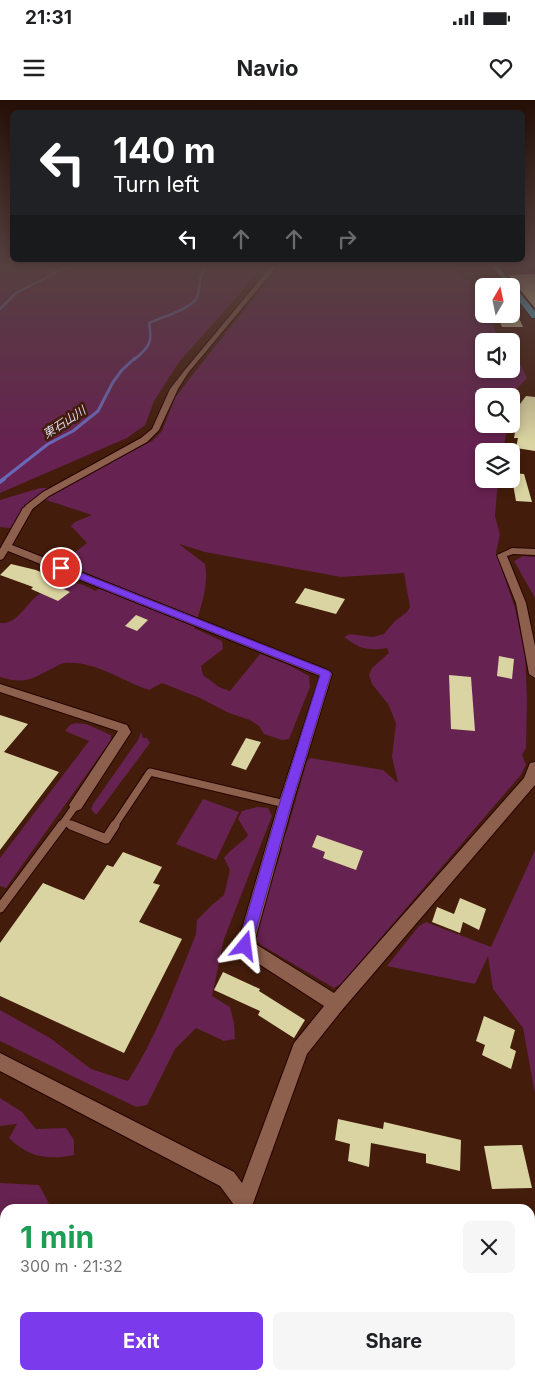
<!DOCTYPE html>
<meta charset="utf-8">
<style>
:root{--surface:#fff;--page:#f6f6f6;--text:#202124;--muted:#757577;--accent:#7c3aed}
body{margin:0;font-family:Inter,"Noto Sans JP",sans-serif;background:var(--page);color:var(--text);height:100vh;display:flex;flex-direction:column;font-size:19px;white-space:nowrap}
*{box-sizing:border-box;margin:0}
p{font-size:16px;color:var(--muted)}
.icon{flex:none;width:28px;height:28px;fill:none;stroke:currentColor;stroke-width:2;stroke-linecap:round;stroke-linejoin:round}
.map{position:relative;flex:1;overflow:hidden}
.side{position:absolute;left:0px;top:1104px;width:535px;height:176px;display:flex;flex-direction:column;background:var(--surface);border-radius:15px 15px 0 0;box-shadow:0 2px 8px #0003}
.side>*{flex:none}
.hud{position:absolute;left:10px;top:10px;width:515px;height:152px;border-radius:8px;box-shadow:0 2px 8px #0003;background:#202124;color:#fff;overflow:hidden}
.needle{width:32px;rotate:9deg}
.controls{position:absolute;left:475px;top:178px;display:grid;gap:10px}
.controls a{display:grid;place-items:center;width:45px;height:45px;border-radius:8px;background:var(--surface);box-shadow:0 2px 8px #0003;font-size:25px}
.pin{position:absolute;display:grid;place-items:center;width:42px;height:42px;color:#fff;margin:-21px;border:2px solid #fff;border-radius:50%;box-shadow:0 1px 5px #0007}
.me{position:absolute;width:55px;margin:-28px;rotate:16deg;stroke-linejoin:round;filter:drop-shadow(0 0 4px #0008)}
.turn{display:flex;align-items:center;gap:18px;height:105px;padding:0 20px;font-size:22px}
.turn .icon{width:65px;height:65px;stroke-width:2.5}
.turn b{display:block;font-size:35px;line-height:42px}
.lanes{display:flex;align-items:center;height:48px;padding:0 20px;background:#0003;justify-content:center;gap:25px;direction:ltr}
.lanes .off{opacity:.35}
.round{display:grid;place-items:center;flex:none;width:52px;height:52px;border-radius:8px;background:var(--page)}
.overview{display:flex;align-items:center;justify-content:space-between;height:85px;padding:0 20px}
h1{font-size:30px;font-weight:700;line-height:38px;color:#1e9e55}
.action{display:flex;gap:10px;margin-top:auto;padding:10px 20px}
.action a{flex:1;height:58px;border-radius:8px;background:var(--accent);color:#fff;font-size:20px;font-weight:700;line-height:58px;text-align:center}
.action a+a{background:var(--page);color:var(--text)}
.status{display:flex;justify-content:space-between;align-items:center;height:35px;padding:0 25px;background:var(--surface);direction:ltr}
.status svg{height:14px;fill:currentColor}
header{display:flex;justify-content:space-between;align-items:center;height:65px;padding:0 20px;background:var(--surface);font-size:22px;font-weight:700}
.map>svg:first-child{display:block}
</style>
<div class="status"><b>21:31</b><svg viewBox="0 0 49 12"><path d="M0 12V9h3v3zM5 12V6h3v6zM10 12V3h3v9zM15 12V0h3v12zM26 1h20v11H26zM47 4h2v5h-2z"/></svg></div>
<header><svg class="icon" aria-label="menu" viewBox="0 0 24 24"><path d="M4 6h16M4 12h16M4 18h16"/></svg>Navio<svg class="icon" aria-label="heart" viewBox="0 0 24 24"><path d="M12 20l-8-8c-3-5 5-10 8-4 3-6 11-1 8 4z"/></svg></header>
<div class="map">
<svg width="535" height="1279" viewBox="0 0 535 1279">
<rect width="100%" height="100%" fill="#431c0b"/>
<g fill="#662250">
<polygon points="0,164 266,164 179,262 154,301 145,325 127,338 0,393"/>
<path d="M281,164H448L462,179L471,180L472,186L483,191L481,193L484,195V214H488L500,241H484V269H511V255L521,265L527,278L515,291L511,308V296H484V324H508L504,345L522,353L511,357V351H484V379H498L495,416L500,435L496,452L515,508L525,555L527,600L526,648L522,655L526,665L520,676L341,884L334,888L261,845L256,839L259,822L282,749L280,743L287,730L307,661L310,658L383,670L398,683L392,657L396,623L388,604L372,584L369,575L372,568L389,553L387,548C367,551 360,549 344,537L350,534L373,537L384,534L395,521L407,512L410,507L404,473L341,477L205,452L179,444L205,464C209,485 201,508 194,528L222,541L223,549L201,566L203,575L219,587L230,591L260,554L287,564L309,576L310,587L289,639L282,640L264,634L259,626L250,620L229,613L200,598L162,583L149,590C121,581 96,561 65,563C61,563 56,567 51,569C30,580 24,584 0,577V523C18,525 26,502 40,494C45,491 50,489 55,487C72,480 79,482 95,491L110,483L71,466L69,460L74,453L87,443L71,426L75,422L92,415L43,399L51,393L152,341L162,331L175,298L190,278Z"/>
<polygon points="40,388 49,388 50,390 17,425 10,428 0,427 0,400"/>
<polygon points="523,456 535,457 535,498 514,461"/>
<polygon points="75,623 86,624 111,635 111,640 6,788 0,786 0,758 89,641 65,631 70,625"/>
<polygon points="141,632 143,638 147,638 150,643 97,714 95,714 91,709 93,704 138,640"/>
<polygon points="203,699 239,712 216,760 176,744"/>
<path d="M257,707L268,708L272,716L224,839L212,896L230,907L234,923L235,939L224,941L196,928L175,949L147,1005L136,1007L0,941V910L50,938L91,969L128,981C157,936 176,884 196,834L197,820L212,805L224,795L230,770L224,758C231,748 241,744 248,735L238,719L242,711Z"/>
<polygon points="535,750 535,994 523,928 493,889 488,856 475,884 387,866 419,826 426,822 491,847"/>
<path d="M0,998L22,1012L36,1029L66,1028L74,1040V1055C47,1060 30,1058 9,1038L17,1024L0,1026Z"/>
<polygon points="0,1083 39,1085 52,1109 5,1109 5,1250 0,1263"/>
<polygon points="88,1275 183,1275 182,1279 82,1279"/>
</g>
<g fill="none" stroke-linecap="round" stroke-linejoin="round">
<g stroke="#6a68b8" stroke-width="2.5">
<polyline points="0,209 16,193 72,164"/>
<path d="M134,260C149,247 153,243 149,223C160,218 190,209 196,199C203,187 195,172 211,164"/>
</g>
<polyline stroke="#6a68b8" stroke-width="3" points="2,380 48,344 73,331 98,311 113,282 122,270 135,258"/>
<polyline stroke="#6a68b8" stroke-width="4" points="0,382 4,379"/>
</g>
<g fill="#dad4a2">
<polygon points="535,174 535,208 508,175"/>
<polygon points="497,214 517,214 523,227 502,227"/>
<polygon points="526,296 535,297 535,351 516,348 518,338 514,338 520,304"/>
<polygon points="511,373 524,374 532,402 516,401"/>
<polygon points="11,464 36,470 59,480 53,484 70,492 58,501 31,489 33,487 0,475"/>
<polygon points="305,488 345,499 336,514 295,503"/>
<polygon points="136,515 148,520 137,531 125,526"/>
<polygon points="499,556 514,559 512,579 497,576"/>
<polygon points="449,575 471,577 475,631 451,629"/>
<polygon points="0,615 28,624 4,652 59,672 0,750"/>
<polygon points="246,638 261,642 246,670 231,665"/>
<polygon points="317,735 363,751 356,770 323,758 325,752 312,747"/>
<polygon points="123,752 162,767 153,783 160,785 139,822 182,839 124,953 0,896 0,843 43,783 84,800 107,765 113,767"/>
<polygon points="460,798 486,809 479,830 463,822 460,833 432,822 437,807 454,814"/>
<polygon points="223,872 260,889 259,891 305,920 294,938 258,915 260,911 214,890"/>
<polygon points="484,916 515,930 510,948 516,951 511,969 482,955 485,945 476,941"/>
<polygon points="338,1019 383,1029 384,1022 461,1040 460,1071 426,1063 426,1054 371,1043 369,1067 348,1061 350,1044 335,1040"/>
<polygon points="522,1045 532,1088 492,1089 484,1046"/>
</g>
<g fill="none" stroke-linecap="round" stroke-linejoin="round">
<g stroke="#270400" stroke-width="9">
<g id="lane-far1">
<polyline points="61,726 64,722"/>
<polyline points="74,726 64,722 76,705"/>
<polyline points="114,726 150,672 285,704"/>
</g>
</g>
<g stroke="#270400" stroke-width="11">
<g id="lane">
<polyline points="71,725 106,739 115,725"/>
<polyline points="0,808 62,725"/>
</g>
</g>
<g stroke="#270400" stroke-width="2">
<g id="street">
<polygon points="28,405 33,408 12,445 330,571 332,574 293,702 254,843 334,893 524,678 530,663 535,662 535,685 342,910 307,954 251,1109 237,1109 220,1086 0,971 0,953 234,1072 242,1083 294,943 324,906 239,851 237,846 279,702 320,576 8,451 3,459 0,460 0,449 23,408"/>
<polygon points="512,448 535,449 535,455 513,454 507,456 526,503 535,546 535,578 529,574 516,503 497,455"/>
<polygon points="0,584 127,625 131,632 129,635 81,709 76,711 71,709 69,705 118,631 0,592"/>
<rect x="470" y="1275" width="22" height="4"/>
</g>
</g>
<g stroke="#270400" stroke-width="2">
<polygon id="secondary" points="273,164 279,164 188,273 178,289 159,330 147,342 49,396 31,410 25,410 25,406 43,392 141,338 152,329 170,289 184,271"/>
</g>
<g stroke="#270400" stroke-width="2">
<polygon id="highway" points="490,164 496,164 535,211 535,218 532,218 511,191 511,186 508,186"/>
</g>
<use href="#lane-far1" stroke="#8d5f4d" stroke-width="7"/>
<use href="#lane" stroke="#8d5f4d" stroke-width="9"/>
<use href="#street" fill="#8d5f4d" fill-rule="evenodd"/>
<use href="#secondary" fill="#8d5f4d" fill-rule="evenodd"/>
<use href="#highway" fill="#52c6eb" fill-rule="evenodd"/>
</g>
<linearGradient id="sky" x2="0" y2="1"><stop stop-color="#250f06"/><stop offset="0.48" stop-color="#55403f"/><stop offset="1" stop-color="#55403f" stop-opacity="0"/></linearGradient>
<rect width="535" height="343" fill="url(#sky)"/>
<polygon fill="#7c3aed" stroke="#51269a" points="61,465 329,571 331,574 292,702 250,851 245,853 240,851 238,846 280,702 320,575 57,470 57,466"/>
<g text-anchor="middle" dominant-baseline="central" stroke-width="5" stroke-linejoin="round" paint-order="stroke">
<g font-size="12" font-style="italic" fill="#d7d9ef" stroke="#431c0b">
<text transform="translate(64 322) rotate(-33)">東石山川</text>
</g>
</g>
</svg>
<div class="controls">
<a><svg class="needle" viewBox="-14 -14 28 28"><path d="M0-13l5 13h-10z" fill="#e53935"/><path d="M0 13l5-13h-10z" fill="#757577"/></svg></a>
<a><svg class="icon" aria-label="sound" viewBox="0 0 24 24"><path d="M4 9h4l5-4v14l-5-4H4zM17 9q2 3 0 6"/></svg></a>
<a><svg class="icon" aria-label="search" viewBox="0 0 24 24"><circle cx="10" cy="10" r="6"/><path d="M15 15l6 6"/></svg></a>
<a><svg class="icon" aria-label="layers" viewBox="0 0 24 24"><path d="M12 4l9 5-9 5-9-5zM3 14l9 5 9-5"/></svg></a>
</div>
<div class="pin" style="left:61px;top:468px;background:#d93025"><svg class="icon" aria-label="arrive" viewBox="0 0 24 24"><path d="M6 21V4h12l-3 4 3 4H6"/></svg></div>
<svg class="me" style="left:245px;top:846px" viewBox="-20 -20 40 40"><path d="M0-17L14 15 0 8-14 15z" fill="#7c3aed" stroke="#fff" stroke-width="4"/></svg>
<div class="hud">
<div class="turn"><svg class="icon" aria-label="left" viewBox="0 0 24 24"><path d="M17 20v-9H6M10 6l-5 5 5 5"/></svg><div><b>140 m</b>Turn left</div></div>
<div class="lanes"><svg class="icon" aria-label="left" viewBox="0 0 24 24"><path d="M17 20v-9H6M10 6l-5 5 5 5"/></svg><svg class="icon off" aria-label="ahead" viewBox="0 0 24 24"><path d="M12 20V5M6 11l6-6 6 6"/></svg><svg class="icon off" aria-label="ahead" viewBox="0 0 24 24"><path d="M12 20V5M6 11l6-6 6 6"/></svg><svg class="icon off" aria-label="right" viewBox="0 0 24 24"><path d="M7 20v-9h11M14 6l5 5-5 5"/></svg></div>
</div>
<section class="side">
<div class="overview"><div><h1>1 min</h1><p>300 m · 21:32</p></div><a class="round"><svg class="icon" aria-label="close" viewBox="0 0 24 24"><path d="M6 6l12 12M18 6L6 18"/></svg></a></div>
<div class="action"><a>Exit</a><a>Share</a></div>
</section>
</div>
